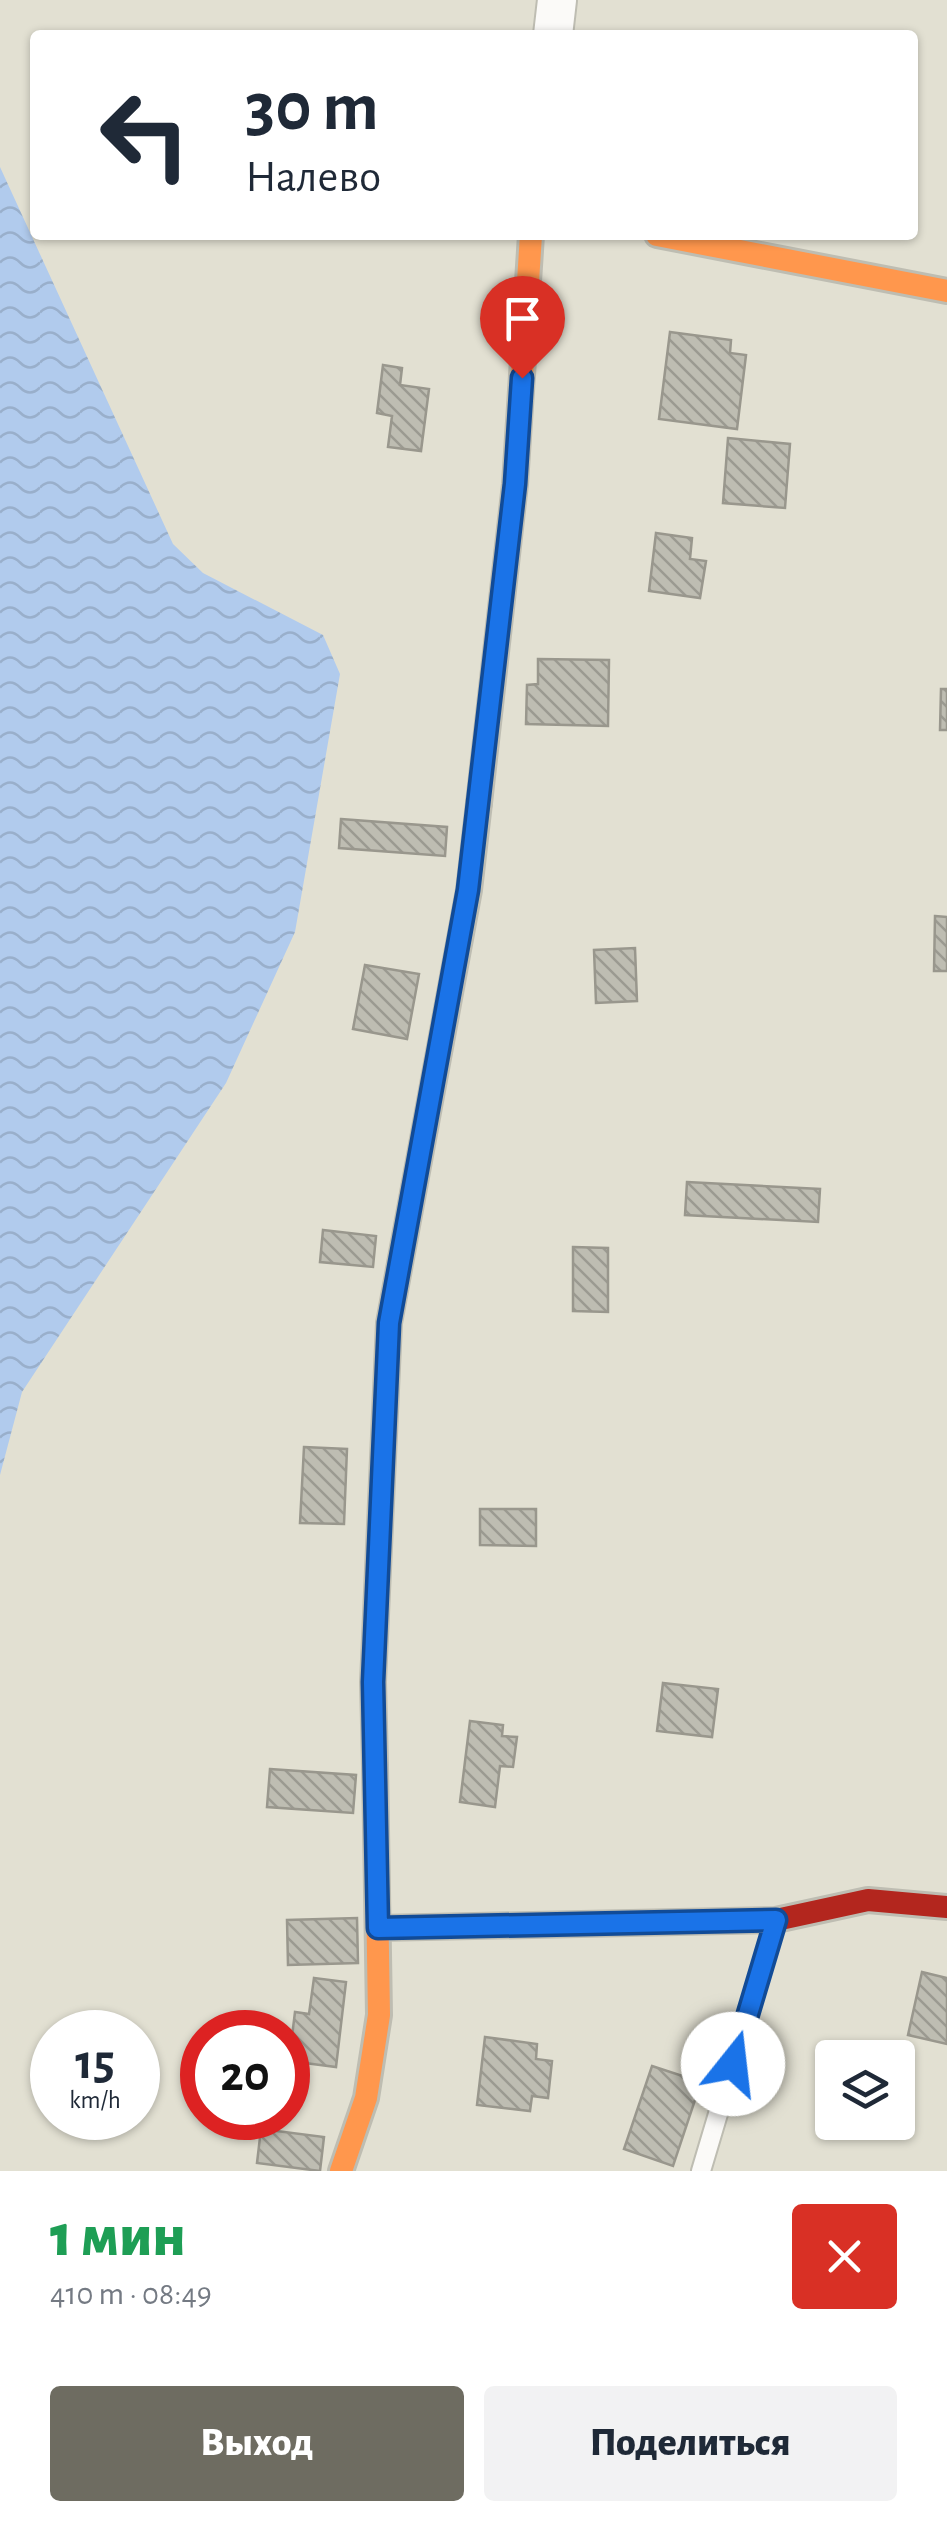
<!DOCTYPE html>
<html lang="ru">
<meta charset="utf-8">
<style>
:root{--surface:#fff;--page:#f2f2f3;--text:#1f2937;--muted:#747a83;--accent:#6e6c61}
body{margin:0;font-family:"Alegreya Sans",sans-serif;background:var(--page);color:var(--text);height:100vh;display:flex;flex-direction:column;font-size:38px;white-space:nowrap}
*{box-sizing:border-box;margin:0}
p{font-size:32px;color:var(--muted)}
.icon{flex:none;width:55px;height:55px;fill:none;stroke:currentColor;stroke-width:2;stroke-linecap:round;stroke-linejoin:round}
.map{position:relative;height:2171px;overflow:hidden}
.details{display:flex;flex-direction:column;background:var(--surface);flex:1}
.details>*{flex:none}
.guide{position:absolute;left:30px;top:30px;width:888px;height:210px;border-radius:10px;box-shadow:0 2px 8px #0004;background:#fff;color:var(--text);overflow:hidden}
.fabs{position:absolute;left:815px;top:2040px;display:grid;gap:20px}
.fabs a{display:grid;place-items:center;width:100px;height:100px;border-radius:10px;background:var(--surface);box-shadow:0 2px 8px #0004;font-size:50px}
.speed{position:absolute;left:30px;top:2010px;display:flex;gap:20px;font-size:50px;font-weight:700;text-align:center}
.speed>*{display:grid;place-content:center;width:130px;height:130px;border-radius:50%;background:var(--surface);box-shadow:0 2px 8px #0004;line-height:1}
.speed small{font-size:25px;font-weight:400}
.speed .limit{border:15px solid #d22;background:#fff;color:#111}
.pin{position:absolute;display:grid;place-items:center;width:85px;height:85px;color:#fff;margin:-102px -42px;border-radius:50% 50% 50% 0;rotate:-45deg;box-shadow:0 0 10px #0007}
.pin .icon{rotate:45deg}
.me{position:absolute;width:110px;margin:-55px;rotate:16deg;stroke-linejoin:round;filter:drop-shadow(0 0 8px #0008)}
.turn{display:flex;align-items:center;gap:35px;height:210px;padding:0 50px;font-size:45px}
.turn .icon{width:130px;height:130px;stroke-width:2.5}
.turn b{display:block;font-size:70px;line-height:85px}
.round{display:grid;place-items:center;flex:none;width:105px;height:105px;border-radius:10px;background:var(--page)}
.headline{display:flex;align-items:center;justify-content:space-between;height:170px;padding:0 50px}
h1{font-size:60px;font-weight:800;line-height:75px;color:#1e9e55}
.button{display:flex;gap:20px;margin-top:auto;padding:20px 50px}
.button a{flex:1;height:115px;border-radius:10px;background:var(--accent);color:#fff;font-size:40px;font-weight:800;line-height:115px;text-align:center}
.button a+a{background:var(--page);color:var(--text)}
.map>svg:first-child{display:block}
</style>
<div class="map">
<svg width="947" height="2171" viewBox="0 0 947 2171">
<defs>
<pattern id="water-waves" width="16" height="10" patternUnits="userSpaceOnUse" patternTransform="scale(2.5)"><rect width="16" height="10" fill="#b1cbed"/><path d="M0 5q4-4 8 0t8 0" fill="none" stroke="#99afcb"/></pattern>
<pattern id="building-back-hatch" width="6" height="6" patternUnits="userSpaceOnUse" patternTransform="scale(2.5)"><rect width="6" height="6" fill="#bebdb2"/><path d="M-1 5l2 2M0 0l6 6M5-1l2 2" fill="none" stroke="#9b9a91"/></pattern>
</defs>
<rect width="100%" height="100%" fill="#e2e0d2"/>
<polygon fill="url(#water-waves)" points="0,167 173,544 203,573 323,635 340,674 295,932 226,1083 22,1392 0,1475"/>
<g fill="url(#building-back-hatch)" stroke="#99978d" stroke-width="2.5">
<polygon points="670,332 731,340 730,353 746,355 737,429 659,419"/>
<polygon points="383,365 402,368 400,385 429,389 421,451 388,447 392,416 377,413"/>
<polygon points="728,438 790,444 785,508 723,503"/>
<polygon points="656,533 692,538 690,559 706,561 700,598 649,591"/>
<polygon points="538,659 609,660 608,726 526,724 527,685 538,684"/>
<polygon points="941,689 947,689 947,730 940,730"/>
<polygon points="341,819 447,827 445,856 339,848"/>
<polygon points="935,916 947,917 947,971 934,971"/>
<polygon points="635,948 637,1001 596,1003 594,950"/>
<polygon points="365,965 419,974 407,1039 353,1029"/>
<polygon points="687,1182 820,1189 818,1222 685,1215"/>
<polygon points="323,1230 376,1236 373,1267 320,1262"/>
<polygon points="573,1247 608,1248 608,1312 573,1311"/>
<polygon points="304,1447 347,1449 344,1524 300,1523"/>
<polygon points="480,1509 536,1509 536,1546 480,1545"/>
<polygon points="663,1683 718,1689 712,1737 657,1731"/>
<polygon points="470,1721 503,1725 502,1736 517,1737 513,1767 500,1766 495,1807 460,1802"/>
<polygon points="270,1769 356,1775 353,1813 267,1807"/>
<polygon points="357,1918 358,1963 288,1965 287,1920"/>
<polygon points="922,1972 947,1978 947,2044 908,2035"/>
<polygon points="314,1978 346,1982 336,2067 289,2061 295,2012 309,2014"/>
<polygon points="485,2037 537,2044 536,2059 552,2061 548,2098 532,2096 530,2111 477,2105"/>
<polygon points="652,2066 701,2082 673,2166 624,2149"/>
<polygon points="261,2129 324,2137 320,2171 257,2163"/>
</g>
<g fill="none" stroke-linecap="round" stroke-linejoin="round">
<g stroke="#bebdb2" stroke-width="22">
<polyline id="lane" points="701,2171 774,1926"/>
</g>
<g stroke="#bebdb2" stroke-width="42">
<polyline id="street" points="553,35 557,0"/>
</g>
<g stroke="#bebdb2" stroke-width="28">
<polyline id="fast" points="375,1767 373,1682 389,1323 469,890 479,803"/>
</g>
<g stroke="#bebdb2" stroke-width="28">
<g id="slow">
<polyline points="657,235 947,291"/>
<polyline points="479,803 515,484 531,235"/>
<polyline points="341,2171 366,2098 379,2015 375,1767"/>
</g>
</g>
<g stroke="#bebdb2" stroke-width="28">
<polyline id="jam" points="378,1928 776,1920 868,1900 947,1907"/>
</g>
<use href="#lane" stroke="#fbfaf8" stroke-width="18"/>
<use href="#street" stroke="#fbfaf8" stroke-width="38"/>
<use href="#fast" stroke="#63d668" stroke-width="22"/>
<use href="#slow" stroke="#ff974d" stroke-width="22"/>
<use href="#jam" stroke="#b3261e" stroke-width="22"/>
</g>
<g fill="none" stroke-linecap="round" stroke-linejoin="round">
<g stroke="#114b97" stroke-width="25">
<polyline id="route" points="522,378 515,484 468,890 389,1323 373,1682 378,1928 776,1920 733,2064"/>
</g>
<use href="#route" stroke="#1a73e8" stroke-width="18"/>
</g>
</svg>
<div class="fabs">
<a><svg class="icon" aria-label="layers" viewBox="0 0 24 24"><path d="M12 4l9 5-9 5-9-5zM3 14l9 5 9-5"/></svg></a>
</div>
<div class="speed"><div>15<small>km/h</small></div><div class="limit">20</div></div>
<div class="pin" style="left:522px;top:378px;background:#d93025"><svg class="icon" aria-label="arrive" viewBox="0 0 24 24"><path d="M6 21V4h12l-3 4 3 4H6"/></svg></div>
<svg class="me" style="left:733px;top:2064px" viewBox="-20 -20 40 40"><circle r="19" fill="#fff"/><path d="M0-13L10 11 0 6-10 11z" fill="#1a73e8"/></svg>
<div class="guide">
<div class="turn"><svg class="icon" aria-label="left" viewBox="0 0 24 24"><path d="M17 20v-9H6M10 6l-5 5 5 5"/></svg><div><b>30 m</b>Налево</div></div>
</div>
</div>
<section class="details">
<div class="headline"><div><h1>1 мин</h1><p>410 m · 08:49</p></div><a class="round" style="background:#d93025;color:#fff"><svg class="icon" aria-label="close" viewBox="0 0 24 24"><path d="M6 6l12 12M18 6L6 18"/></svg></a></div>
<div class="button"><a>Выход</a><a>Поделиться</a></div>
</section>
